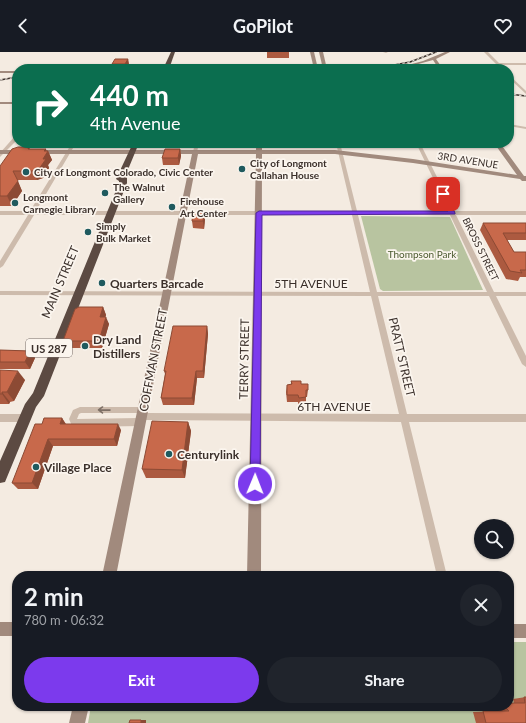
<!DOCTYPE html>
<meta charset="utf-8">
<style>
:root{--surface:#171b24;--page:#20242c;--text:#f1f3f6;--muted:#9ea1a6;--accent:#7c3aed}
body{margin:0;font-family:Lato,sans-serif;background:var(--page);color:var(--text);height:100vh;display:flex;flex-direction:column;font-size:15px;white-space:nowrap}
*{box-sizing:border-box;margin:0}
p{font-size:13px;color:var(--muted)}
.icon{flex:none;width:22px;height:22px;fill:none;stroke:currentColor;stroke-width:2;stroke-linecap:round;stroke-linejoin:round}
.map{position:relative;flex:1;overflow:hidden}
.details{position:absolute;left:12px;top:519px;width:502px;height:140px;display:flex;flex-direction:column;background:var(--surface);border-radius:16px;box-shadow:0 1px 3px #0004}
.details>*{flex:none}
.guide{position:absolute;left:12px;top:12px;width:502px;height:84px;border-radius:16px;box-shadow:0 1px 3px #0004;background:#0b6e4f;color:#fff;overflow:hidden}
.buttons{position:absolute;left:474px;top:467px;display:grid;gap:8px}
.buttons a{display:grid;place-items:center;width:40px;height:40px;border-radius:50%;background:var(--surface);box-shadow:0 1px 3px #0004;font-size:20px}
.pin{position:absolute;display:grid;place-items:center;width:34px;height:34px;color:#fff;margin:-17px;border-radius:8px;box-shadow:0 2px 6px #0006}
.me{position:absolute;width:44px;margin:-22px;rotate:1deg;stroke-linejoin:round;filter:drop-shadow(0 0 3px #0008)}
.turn{display:flex;align-items:center;gap:14px;height:84px;padding:0 12px;font-size:18px}
.turn .icon{width:52px;height:52px;stroke-width:2.5}
.turn b{display:block;font-size:28px;line-height:34px}
.round{display:grid;place-items:center;flex:none;width:42px;height:42px;border-radius:21px;background:var(--page)}
.headline{display:flex;align-items:center;justify-content:space-between;height:68px;padding:0 12px}
h1{font-size:24px;font-weight:700;line-height:30px}
.cta{display:flex;gap:8px;margin-top:auto;padding:8px 12px}
.cta a{flex:1;height:46px;border-radius:24px;background:var(--accent);color:#fff;font-size:16px;font-weight:700;line-height:46px;text-align:center}
.cta a+a{background:var(--page);color:var(--text)}
header{display:flex;justify-content:space-between;align-items:center;height:52px;padding:0 12px;background:var(--surface);font-size:18px;font-weight:700}
.map>svg:first-child{display:block}
</style>
<header><svg class="icon" aria-label="back" viewBox="0 0 24 24"><path d="M15 5l-7 7 7 7"/></svg>GoPilot<svg class="icon" aria-label="heart" viewBox="0 0 24 24"><path d="M12 20l-8-8c-3-5 5-10 8-4 3-6 11-1 8 4z"/></svg></header>
<div class="map">
<svg width="526" height="671" viewBox="0 0 526 671">
<rect width="100%" height="100%" fill="#f4ebe1"/>
<g fill="#b8c4a0">
<polygon points="361,164 450,165 483,238 383,239 380,237"/>
<polygon points="509,590 526,590 526,671 88,671 91,654 509,654"/>
</g>
<g fill="none" stroke-linecap="round" stroke-linejoin="round">
<g fill="#cdbbac" fill-rule="evenodd">
<polygon points="383,0 388,0 386,1"/>
<polygon points="484,0 488,0 499,11 526,11 526,13 501,13 503,15 500,16"/>
<polygon points="253,12 256,13 256,17 252,17"/>
<polygon points="509,23 526,39 526,42 509,26"/>
<polygon points="509,72 526,75 526,77 509,74"/>
<polygon points="15,84 17,84 17,88 0,105 0,101"/>
<path d="M72,91H76L36,159H352L336,91H340L357,159H449L416,91H420L454,159H526V163H456L494,240H526V244H496L526,304V315L522,312L489,244H378L407,362H526V370H409L447,524H437L401,370L144,368L145,370L144,373L141,374L75,375L72,374L69,367L73,358L80,355H143L146,356L147,358L146,361L399,362L371,244L0,243V239L370,240L352,163H34L3,214L0,216V209L28,163H0V159H30ZM358,163H450L487,240H377ZM81,361H139L138,364L139,366L77,367L79,362Z"/>
<polygon points="195,91 199,91 197,100 195,101 193,100"/>
<polygon points="0,362 25,362 28,364 29,366 28,368 25,370 0,370"/>
</g>
<g fill="#a18a7d" fill-rule="evenodd">
<polygon points="310,0 314,0 318,17 314,17"/>
<polygon points="319,0 323,0 327,17 323,17"/>
<polygon points="445,0 450,0 436,7 443,17 439,17 433,8 400,17 393,17 423,9"/>
<rect x="0" y="19" width="17" height="2"/>
<rect x="0" y="50" width="17" height="2"/>
<polygon points="256,91 262,91 262,98 335,98 413,107 517,123 494,91 500,91 524,124 526,124 526,129 522,129 520,127 413,111 335,102 262,102 261,524 247,524 256,102 198,102 116,524 102,524 192,102 0,102 0,98 256,98"/>
<rect x="0" y="570" width="17" height="14"/>
<rect x="509" y="572" width="17" height="14"/>
<polygon points="73,654 89,654 85,671 69,671"/>
</g>
<g fill="#5c4a42" fill-rule="evenodd">
<polygon points="171,0 175,0 169,17 163,17"/>
<polygon points="133,91 139,91 127,120 127,131 44,344 36,355 5,430 0,431 0,409 25,352 33,341 119,131 119,129 116,127"/>
</g>
<g stroke="#3b302b" stroke-width="1.5">
<g id="rail">
<polyline points="373,17 410,10 436,0"/>
<polyline points="0,28 17,25"/>
<polyline points="509,42 526,44"/>
</g>
</g>
<use href="#rail" stroke="#fbf5ee" stroke-width="1" stroke-dasharray="2.5" stroke-linecap="butt"/>
</g>
<g fill="#ac5a40">
<rect x="267" y="0" width="22" height="6"/>
<polygon points="128,7 129,13 127,17 113,17 112,12"/>
<polygon points="272,91 314,91 298,91 298,94 292,94 292,95 272,95"/>
<polygon points="29,95 30,97 48,99 52,108 48,113 49,116 43,126 37,128 17,128 22,139 12,154 0,154 0,114"/>
<polygon points="180,97 181,104 179,113 163,113 162,106"/>
<polygon points="205,167 204,177 193,176 192,169"/>
<polygon points="483,171 526,171 526,188 507,188 514,200 526,200 526,225 520,225 518,229 506,227 480,178"/>
<polygon points="103,255 106,263 105,265 109,272 102,296 67,296 63,289"/>
<polygon points="207,274 208,282 204,326 197,326 194,353 163,353 161,346 165,322 164,319"/>
<polygon points="0,298 30,299 35,306 30,317 0,317"/>
<polygon points="0,318 25,328 14,349 10,350 9,352 0,352"/>
<polygon points="291,329 301,332 308,338 307,345 306,345 306,352 298,353 298,350 287,350 286,340 287,333 291,332"/>
<polygon points="62,366 66,372 121,378 117,394 53,394 38,437 18,437 12,431 42,372"/>
<polygon points="188,370 191,379 185,426 146,426 142,417"/>
<polygon points="526,645 526,671 476,671 473,660 498,659 493,654 509,654 510,651 514,651 513,647"/>
</g>
<g fill="#8c4a34">
<polygon points="128,7 129,13 126,17 125,12"/>
<polygon points="46,97 47,101 48,99 52,108 48,113 49,116 43,126 37,128 33,119 43,107 44,99"/>
<polygon points="180,97 181,104 179,113 178,106"/>
<polygon points="18,129 22,139 12,154 7,144"/>
<polygon points="204,160 205,167 204,177 203,169"/>
<polygon points="103,255 106,263 103,272 100,265"/>
<polygon points="106,265 109,272 102,296 99,289"/>
<polygon points="207,274 208,282 204,326 203,319"/>
<polygon points="30,299 35,306 30,317 25,310"/>
<polygon points="18,319 25,328 14,349 7,340"/>
<polygon points="196,319 197,326 194,353 192,346"/>
<polygon points="2,340 10,350 9,352 2,342"/>
<polygon points="62,366 66,373 60,372"/>
<polygon points="188,370 191,379 185,426 182,418"/>
<polygon points="118,372 121,378 117,394 114,387"/>
<polygon points="48,387 53,394 38,437 32,431"/>
<rect x="141" y="668" width="5" height="3"/>
</g>
<g fill="#c8694b" stroke="#8c4a34">
<polygon points="115,7 128,7 125,12 112,12"/>
<polygon points="18,95 29,95 28,97 46,97 44,99 48,99 43,107 46,107 39,117 33,119 13,119 18,129 7,144 0,144 0,114 12,97"/>
<polygon points="165,97 180,97 178,106 162,106"/>
<polygon points="193,160 204,160 203,169 192,169"/>
<polygon points="483,171 526,171 526,181 503,181 514,200 526,200 526,218 520,218 522,221 510,219"/>
<polygon points="79,255 103,255 100,265 106,265 99,289 63,289 75,257"/>
<polygon points="173,274 207,274 203,319 196,319 192,346 161,346 166,319 164,319"/>
<polygon points="0,298 30,299 25,310 0,310"/>
<polygon points="0,318 18,319 7,340 2,340 2,342 0,342"/>
<polygon points="291,329 301,329 301,332 308,332 308,338 306,338 306,345 299,346 298,343 287,343 287,333 292,332"/>
<polygon points="44,366 62,366 60,372 118,372 114,387 48,387 32,431 12,431 35,372 42,372"/>
<polygon points="152,369 188,370 182,418 142,417"/>
<polygon points="524,645 526,645 526,671 486,671 483,659 509,659 504,654 509,654 509,650 510,651 525,651"/>
<polygon points="130,668 141,668 141,671 129,671"/>
</g>
<defs><path id="oneway-shaft" d="M-6 0H5M1.5-3L5.5 0L1.5 3" fill="none" stroke-width="1.6" stroke-linecap="round" stroke-linejoin="round"/></defs>
<use stroke="#7d6f65" href="#oneway-shaft" transform="translate(104 358) rotate(-179)"/>
<polygon fill="#7c3aed" stroke="#51269a" points="441,141 446,142 455,161 455,162 262,163 260,432 259,436 255,437 251,436 250,432 256,161 259,159 448,159 440,142"/>
<g fill="#1f5a5e" stroke="#fbf5ee" stroke-width="1.5">
<circle cx="242" cy="117" r="4"/>
<circle cx="26" cy="120" r="4"/>
<circle cx="105" cy="141" r="4"/>
<circle cx="15" cy="151" r="4"/>
<circle cx="172" cy="155" r="4"/>
<circle cx="88" cy="180" r="4"/>
<circle cx="102" cy="231" r="4"/>
<circle cx="85" cy="294" r="4"/>
<circle cx="169" cy="402" r="4"/>
<circle cx="36" cy="415" r="4"/>
</g>
<g text-anchor="middle" dominant-baseline="central" stroke-width="3.5" stroke-linejoin="round" paint-order="stroke">
<g font-size="10" fill="#3b302b" stroke="#fbf5ee">
<text transform="translate(468 108) rotate(9)">3RD AVENUE</text>
<text transform="translate(481 197) rotate(64)">BROSS STREET</text>
</g>
<g font-size="10" font-weight="bold" fill="#3b302b" stroke="#fbf5ee" text-anchor="start">
<text x="250" y="111">City of Longmont<tspan x="250" dy="12">Callahan House</tspan></text>
<text x="34" y="120">City of Longmont Colorado, Civic Center</text>
<text x="113" y="135">The Walnut<tspan x="113" dy="12">Gallery</tspan></text>
<text x="23" y="145">Longmont<tspan x="23" dy="12">Carnegie Library</tspan></text>
<text x="180" y="149">Firehouse<tspan x="180" dy="12">Art Center</tspan></text>
<text x="96" y="174">Simply<tspan x="96" dy="12">Bulk Market</tspan></text>
</g>
<g font-size="10" fill="#4a5a2e" stroke="#fbf5ee">
<text x="422" y="202">Thompson Park</text>
</g>
<rect fill="#fbf5ee" stroke="#756b66" stroke-width="1" x="26" y="287" width="46" height="18" rx="3"/>
<g font-size="11" font-weight="bold" fill="#3b302b">
<text x="49" y="296">US 287</text>
</g>
<g font-size="12" fill="#3b302b" stroke="#fbf5ee">
<text transform="translate(60 230) rotate(-67)">MAIN STREET</text>
<text x="311" y="231">5TH AVENUE</text>
<text transform="translate(402 305) rotate(77)">PRATT STREET</text>
<text transform="translate(244 307) rotate(-89)">TERRY STREET</text>
<text transform="translate(153 308) rotate(-79)">COFFMAN STREET</text>
<text x="334" y="354">6TH AVENUE</text>
</g>
<g font-size="12" font-weight="bold" fill="#3b302b" stroke="#fbf5ee" text-anchor="start">
<text x="110" y="231">Quarters Barcade</text>
<text x="93" y="287">Dry Land<tspan x="93" dy="14">Distillers</tspan></text>
<text x="177" y="402">Centurylink</text>
<text x="44" y="415">Village Place</text>
</g>
</g>
</svg>
<div class="buttons">
<a><svg class="icon" aria-label="search" viewBox="0 0 24 24"><circle cx="10" cy="10" r="6"/><path d="M15 15l6 6"/></svg></a>
</div>
<div class="pin" style="left:443px;top:142px;background:#d93025"><svg class="icon" aria-label="arrive" viewBox="0 0 24 24"><path d="M6 21V4h12l-3 4 3 4H6"/></svg></div>
<svg class="me" style="left:255px;top:432px" viewBox="-20 -20 40 40"><circle r="17" fill="#7c3aed" stroke="#fff" stroke-width="3"/><path d="M0-11L8 9 0 5-8 9z" fill="#fff"/></svg>
<div class="guide">
<div class="turn"><svg class="icon" aria-label="right" viewBox="0 0 24 24"><path d="M7 20v-9h11M14 6l5 5-5 5"/></svg><div><b>440 m</b>4th Avenue</div></div>
</div>
<section class="details">
<div class="headline"><div><h1>2 min</h1><p>780 m · 06:32</p></div><a class="round"><svg class="icon" aria-label="close" viewBox="0 0 24 24"><path d="M6 6l12 12M18 6L6 18"/></svg></a></div>
<div class="cta"><a>Exit</a><a>Share</a></div>
</section>
</div>
